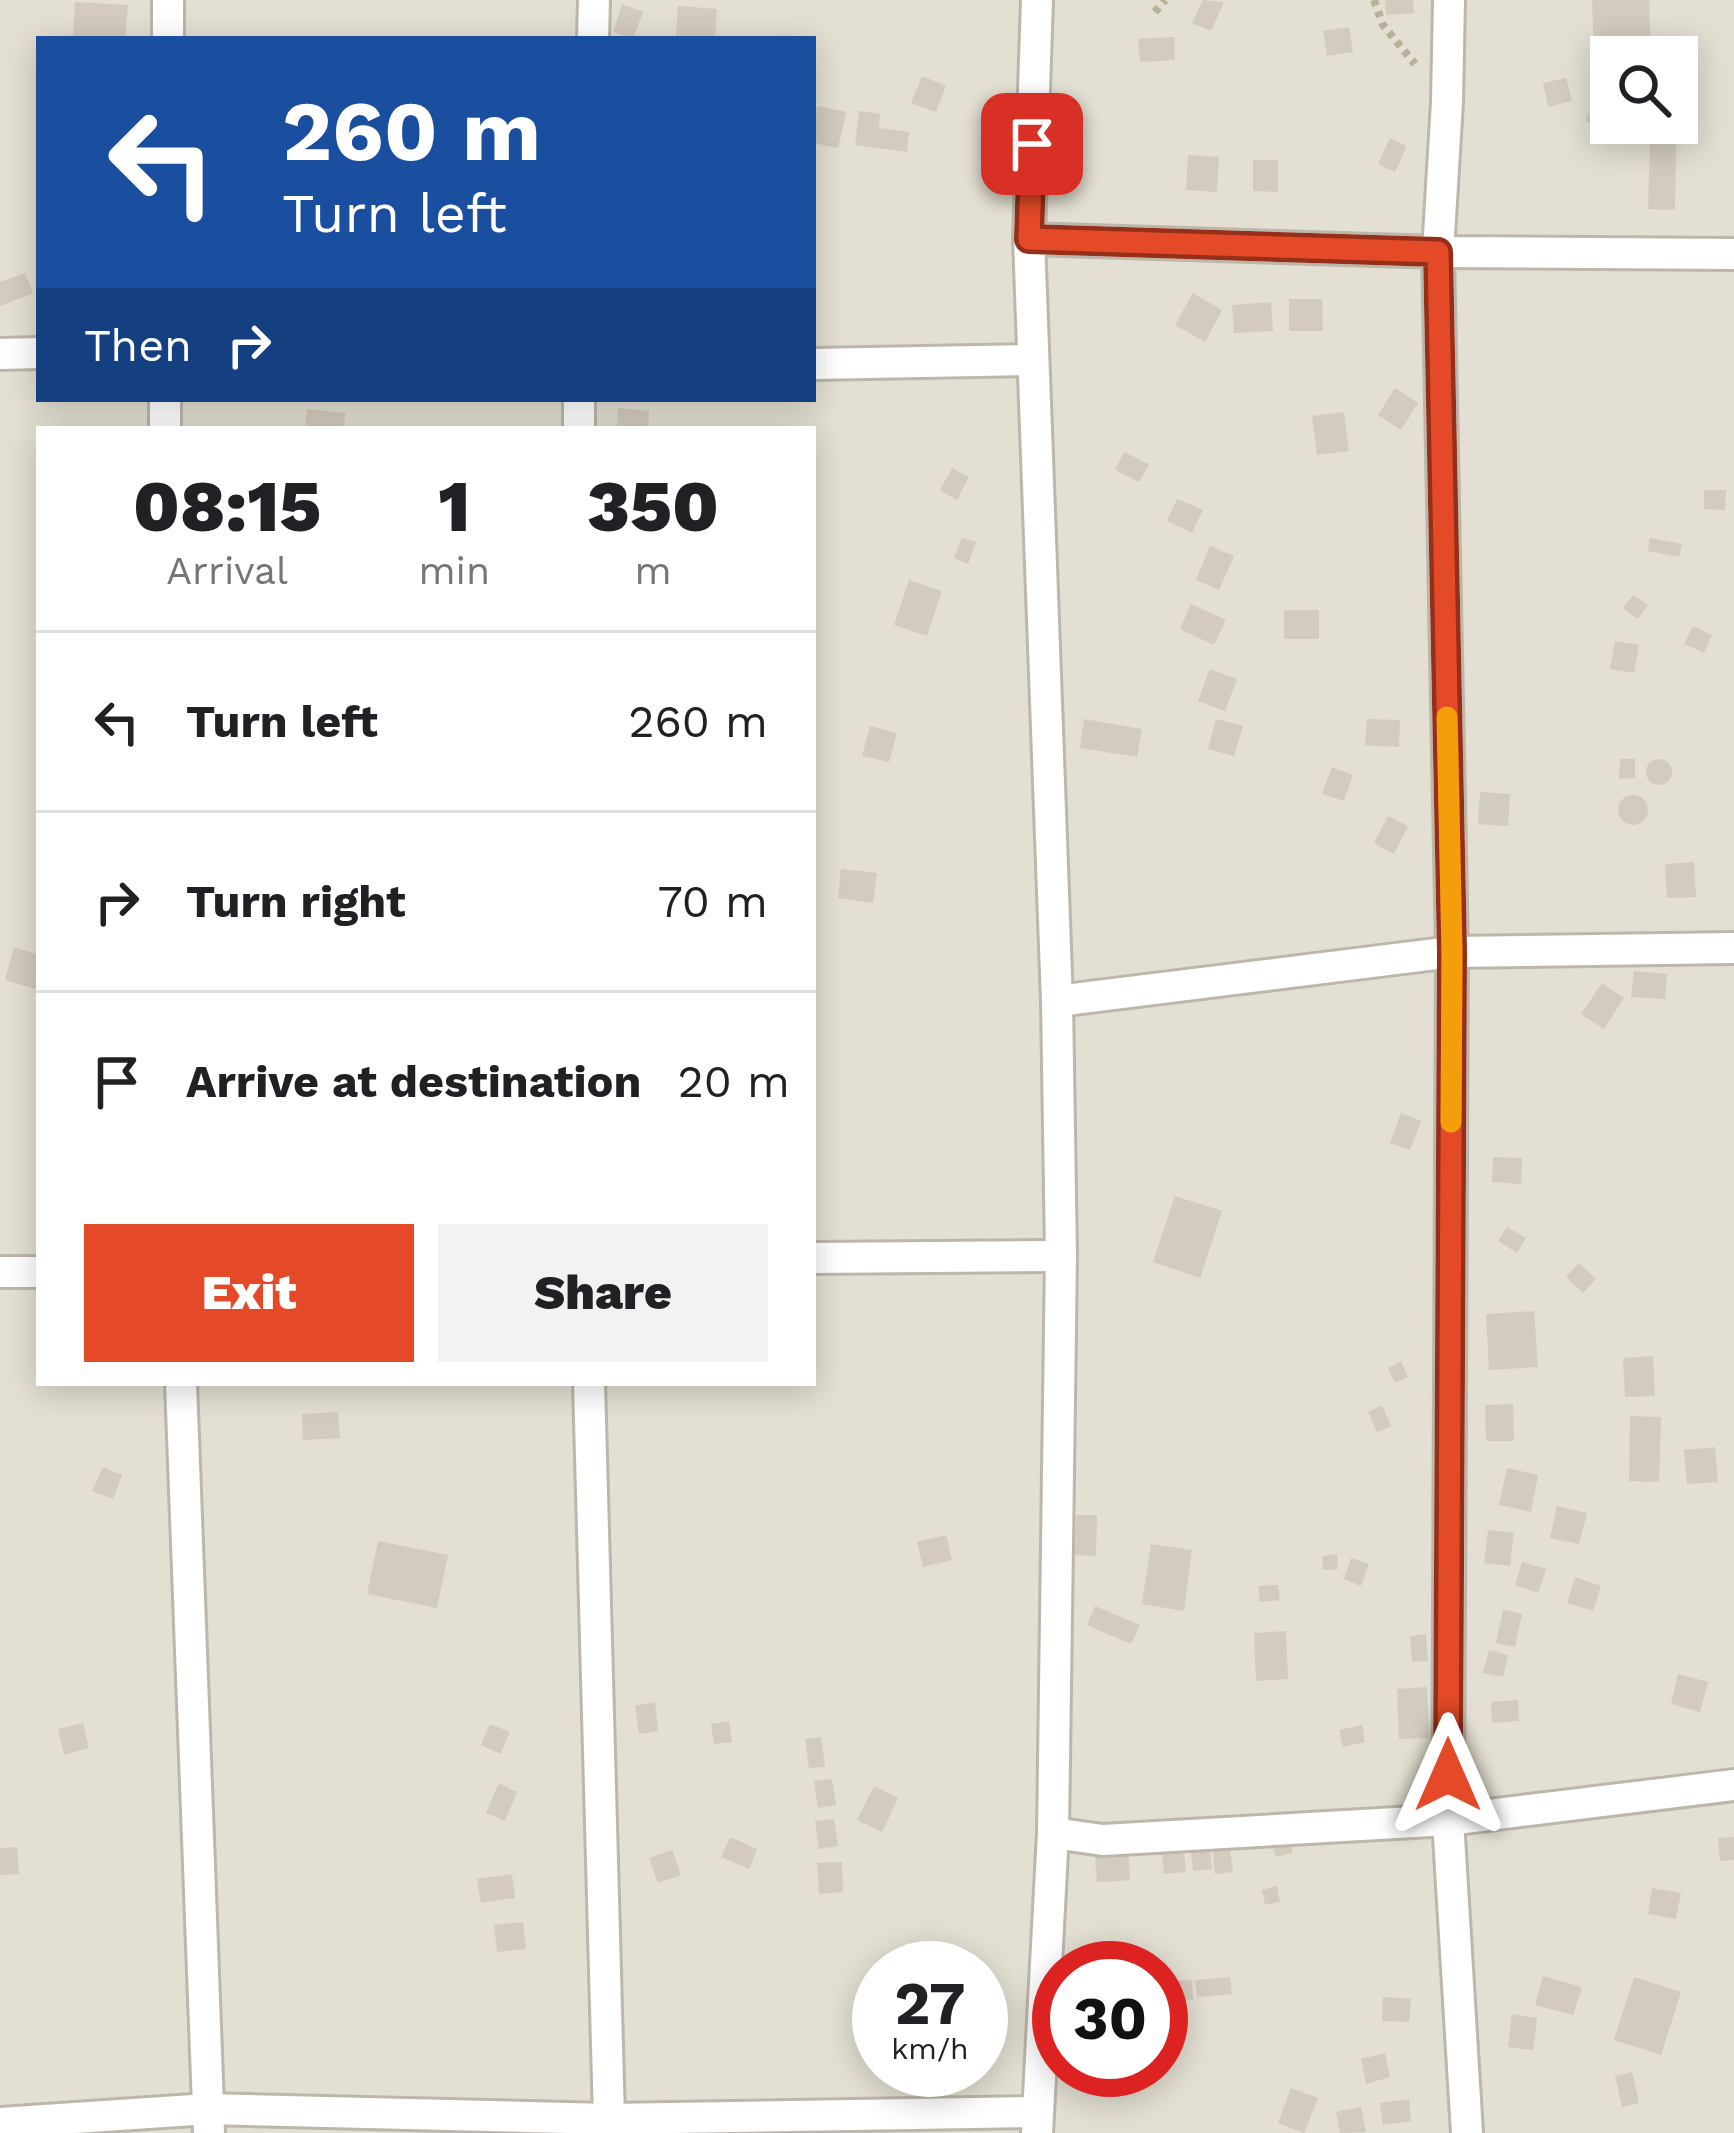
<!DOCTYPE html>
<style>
:root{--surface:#fff;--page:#f2f2f2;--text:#202124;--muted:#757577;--line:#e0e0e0;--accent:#e44a27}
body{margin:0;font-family:"Work Sans",sans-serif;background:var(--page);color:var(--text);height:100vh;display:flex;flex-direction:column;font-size:45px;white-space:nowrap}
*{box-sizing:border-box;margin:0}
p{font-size:39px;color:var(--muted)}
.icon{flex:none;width:66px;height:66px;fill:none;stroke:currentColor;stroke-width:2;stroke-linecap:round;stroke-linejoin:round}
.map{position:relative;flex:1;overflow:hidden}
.details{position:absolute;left:36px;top:426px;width:780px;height:960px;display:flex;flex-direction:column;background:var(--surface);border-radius:0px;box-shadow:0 6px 30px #0003}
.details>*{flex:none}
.top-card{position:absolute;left:36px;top:36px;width:780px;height:366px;border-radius:0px;box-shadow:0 6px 30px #0003;background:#1a4fa0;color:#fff;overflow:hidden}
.controls{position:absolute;left:1590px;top:36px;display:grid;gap:24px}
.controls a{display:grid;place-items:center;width:108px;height:108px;border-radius:0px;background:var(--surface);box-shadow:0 6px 30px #0003;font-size:60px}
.speed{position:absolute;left:852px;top:1941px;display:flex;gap:24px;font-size:60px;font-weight:700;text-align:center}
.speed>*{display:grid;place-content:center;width:156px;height:156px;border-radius:50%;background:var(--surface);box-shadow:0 6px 30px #0003;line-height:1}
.speed small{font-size:30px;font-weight:400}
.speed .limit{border:18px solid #d22;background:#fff;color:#111}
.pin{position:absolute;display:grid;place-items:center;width:102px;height:102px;color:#fff;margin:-51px;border-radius:24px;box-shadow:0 6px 18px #0006}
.me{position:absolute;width:132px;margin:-66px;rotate:0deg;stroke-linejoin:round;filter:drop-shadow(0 0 9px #0008)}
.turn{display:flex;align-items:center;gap:42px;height:252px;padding:0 48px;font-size:54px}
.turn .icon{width:156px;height:156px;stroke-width:2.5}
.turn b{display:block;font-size:84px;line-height:102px}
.then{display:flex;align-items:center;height:114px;padding:0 48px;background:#0003;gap:24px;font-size:45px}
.eta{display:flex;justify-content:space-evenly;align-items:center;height:204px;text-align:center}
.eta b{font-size:72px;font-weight:800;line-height:84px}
.button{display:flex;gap:24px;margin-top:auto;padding:24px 48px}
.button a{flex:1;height:138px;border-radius:0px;background:var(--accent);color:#fff;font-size:48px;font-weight:800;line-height:138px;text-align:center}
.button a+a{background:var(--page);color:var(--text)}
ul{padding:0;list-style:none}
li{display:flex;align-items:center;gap:36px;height:180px;padding:0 48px;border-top:3px solid var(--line)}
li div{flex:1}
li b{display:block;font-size:45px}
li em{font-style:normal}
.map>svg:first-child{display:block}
</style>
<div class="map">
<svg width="1734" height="2133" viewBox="0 0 1734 2133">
<rect width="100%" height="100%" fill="#f0ede4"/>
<path fill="#e3dfd2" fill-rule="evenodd" d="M0,0H1734V2133H0ZM39,39H813V399H39ZM1611,57H1677V123H1611ZM39,429H813V1383H39ZM879,1968H981V2070H879ZM1059,1968H1161V2070H1059Z"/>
<g fill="#d3cbbd">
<polygon points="1203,0 1224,2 1211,31 1192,23"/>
<polygon points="1385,0 1413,0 1414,13 1386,15"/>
<polygon points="1592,0 1649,0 1651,57 1611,57 1611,79 1595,80"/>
<polygon points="75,2 128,5 125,39 73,37"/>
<polygon points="622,4 643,12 633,39 613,32"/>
<polygon points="678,6 717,9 715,39 676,36"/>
<polygon points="1349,27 1353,52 1327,56 1323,31"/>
<polygon points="1174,37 1175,60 1140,62 1138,39"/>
<polygon points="922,76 946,86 936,112 911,103"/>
<polygon points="1566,78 1572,101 1548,107 1543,83"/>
<polygon points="1595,102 1611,110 1602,129 1585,120"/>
<polygon points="817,106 846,112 838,148 813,143"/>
<polygon points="859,111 880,114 879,128 909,132 907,152 855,145"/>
<polygon points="1390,138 1407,146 1395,172 1378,164"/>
<polygon points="1650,140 1676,141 1675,210 1648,209"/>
<polygon points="1188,155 1219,157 1217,192 1186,190"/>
<polygon points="1253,160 1278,160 1278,192 1253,191"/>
<polygon points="25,273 33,293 0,306 0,282"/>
<polygon points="1193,293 1222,310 1205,342 1175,325"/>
<polygon points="1289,299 1322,299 1323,331 1289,331"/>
<polygon points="1271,302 1273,331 1234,333 1232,305"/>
<polygon points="1395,388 1418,403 1401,430 1378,415"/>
<polygon points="618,408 649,411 648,429 617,429"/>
<polygon points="307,409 345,413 344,429 305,429"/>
<polygon points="1344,412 1349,451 1317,455 1312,416"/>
<polygon points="1124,452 1149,464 1139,482 1115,470"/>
<polygon points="952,468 969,477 957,500 940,490"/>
<polygon points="1704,490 1726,490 1725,510 1704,509"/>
<polygon points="1177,499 1203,510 1192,533 1167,521"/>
<polygon points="962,538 976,542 968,564 954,558"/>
<polygon points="1650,538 1682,544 1679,557 1648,551"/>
<polygon points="1210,546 1234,556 1219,590 1196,580"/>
<polygon points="909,580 942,591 927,636 894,625"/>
<polygon points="1633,595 1648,605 1638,619 1623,608"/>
<polygon points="1191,604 1226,620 1214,645 1180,629"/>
<rect x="1284" y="610" width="35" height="29"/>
<polygon points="1693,626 1712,635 1704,653 1684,644"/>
<polygon points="1615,641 1639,645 1634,673 1610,669"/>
<polygon points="1210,669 1237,679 1225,711 1198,701"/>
<polygon points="1084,719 1142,729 1137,757 1080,748"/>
<polygon points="1216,719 1243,726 1234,756 1208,749"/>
<polygon points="1367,719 1400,720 1399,747 1365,745"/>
<polygon points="870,726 897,733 889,762 862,756"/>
<circle cx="1659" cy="772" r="13"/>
<polygon points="1620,759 1635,759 1635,778 1619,779"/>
<polygon points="1332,767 1353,775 1344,801 1322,794"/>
<polygon points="1480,792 1510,794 1508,826 1478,824"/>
<circle cx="1633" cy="810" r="15"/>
<polygon points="1388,816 1408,826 1394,854 1374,843"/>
<polygon points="1694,862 1696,897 1667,898 1665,864"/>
<polygon points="841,869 877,873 873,903 838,898"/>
<polygon points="14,947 39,955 39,990 5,980"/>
<polygon points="1634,971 1667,974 1665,999 1631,997"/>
<polygon points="1602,983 1624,998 1604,1029 1581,1014"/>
<polygon points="1401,1113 1421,1121 1410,1150 1390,1143"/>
<polygon points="1493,1157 1522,1158 1521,1184 1492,1182"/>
<polygon points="1175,1196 1222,1211 1200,1278 1153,1262"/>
<polygon points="1507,1227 1526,1238 1517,1253 1498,1241"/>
<polygon points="1579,1263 1596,1279 1583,1293 1566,1277"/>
<polygon points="1534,1311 1538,1367 1489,1370 1486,1314"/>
<polygon points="1653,1356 1655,1396 1625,1397 1623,1358"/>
<polygon points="1401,1361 1408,1377 1395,1383 1388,1368"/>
<polygon points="1513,1404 1514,1441 1486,1441 1485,1405"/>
<polygon points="1382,1405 1391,1426 1377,1432 1368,1412"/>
<polygon points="338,1412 340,1438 303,1440 302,1414"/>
<polygon points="1630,1416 1661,1417 1659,1482 1629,1481"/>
<polygon points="1715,1447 1718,1482 1687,1484 1684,1450"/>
<polygon points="103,1467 122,1475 113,1499 92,1491"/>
<polygon points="1507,1468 1538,1475 1531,1512 1499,1505"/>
<polygon points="1557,1506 1587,1513 1579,1544 1550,1538"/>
<polygon points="1076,1515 1097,1515 1096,1556 1075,1555"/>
<polygon points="1488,1530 1514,1533 1510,1566 1484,1563"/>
<polygon points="946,1535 952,1560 923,1567 917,1542"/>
<polygon points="378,1541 448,1555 437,1608 367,1594"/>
<polygon points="1151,1544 1192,1550 1184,1611 1142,1604"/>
<polygon points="1337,1554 1338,1569 1323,1570 1322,1556"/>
<polygon points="1351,1558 1369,1564 1361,1586 1344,1579"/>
<polygon points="1522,1562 1546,1569 1538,1593 1515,1585"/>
<polygon points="1575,1577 1601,1586 1593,1611 1567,1603"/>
<polygon points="1278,1585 1280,1600 1260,1602 1258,1586"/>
<polygon points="1095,1606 1140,1625 1131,1644 1087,1625"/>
<polygon points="1503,1610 1522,1614 1515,1647 1496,1643"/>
<polygon points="1286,1631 1288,1679 1256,1681 1254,1633"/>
<polygon points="1426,1634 1428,1661 1412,1662 1410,1636"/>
<polygon points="1489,1650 1508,1655 1503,1677 1483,1673"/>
<polygon points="1678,1674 1708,1682 1700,1712 1671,1704"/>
<polygon points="1427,1687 1429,1738 1399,1739 1397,1689"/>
<polygon points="1518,1700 1519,1721 1492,1723 1491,1702"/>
<polygon points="655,1702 658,1731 639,1734 635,1706"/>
<polygon points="729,1721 732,1742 714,1744 711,1724"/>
<polygon points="83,1723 89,1748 64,1755 58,1729"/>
<polygon points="490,1724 510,1732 500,1754 481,1745"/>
<polygon points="1362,1725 1365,1742 1343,1747 1339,1730"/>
<polygon points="821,1737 825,1767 809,1768 805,1739"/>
<polygon points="832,1779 836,1805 818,1808 814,1781"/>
<polygon points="499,1783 517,1792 505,1821 486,1813"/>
<polygon points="874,1786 898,1798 882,1832 857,1820"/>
<polygon points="834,1819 838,1846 819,1849 815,1821"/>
<polygon points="730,1837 757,1849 749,1869 721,1857"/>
<polygon points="1734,1837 1734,1860 1720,1861 1718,1838"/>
<polygon points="1290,1840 1293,1853 1276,1857 1272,1844"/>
<polygon points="1209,1841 1212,1869 1193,1871 1190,1843"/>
<polygon points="1229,1842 1233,1872 1215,1874 1212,1845"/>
<polygon points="1183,1844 1186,1872 1164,1874 1161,1847"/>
<polygon points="17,1847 19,1874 0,1875 0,1848"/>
<polygon points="672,1850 681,1875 658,1883 649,1858"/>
<polygon points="1128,1853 1130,1880 1097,1882 1095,1855"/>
<polygon points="842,1862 843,1892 819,1894 817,1863"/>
<polygon points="512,1874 515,1898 481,1903 477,1879"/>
<polygon points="1277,1886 1280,1902 1265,1905 1262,1890"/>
<polygon points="1652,1888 1681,1893 1676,1919 1648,1914"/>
<polygon points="523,1922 526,1949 497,1952 494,1925"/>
<polygon points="1543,1976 1582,1987 1573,2015 1535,2005"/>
<polygon points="1230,1977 1232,1994 1197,1997 1195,1980"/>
<polygon points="1634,1977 1681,1992 1661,2055 1614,2040"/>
<polygon points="1192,1980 1193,2000 1163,2002 1162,1981"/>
<polygon points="1383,1997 1411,1999 1409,2022 1382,2021"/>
<polygon points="1512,2014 1537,2018 1533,2050 1508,2047"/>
<polygon points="1385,2053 1390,2077 1366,2084 1361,2059"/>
<polygon points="1632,2072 1639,2103 1622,2107 1615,2076"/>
<polygon points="1291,2088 1318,2098 1304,2133 1278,2123"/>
<polygon points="1409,2099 1411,2121 1383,2125 1380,2103"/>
<polygon points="1361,2107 1366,2132 1340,2133 1336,2112"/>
</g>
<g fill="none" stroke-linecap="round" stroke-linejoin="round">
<g stroke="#bdb7aa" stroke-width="36">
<g id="street">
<polyline points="1449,0 1447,102 1438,252 1452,952 1448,1820 1467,2133"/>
<polyline points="168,39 168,0"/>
<polyline points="593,39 594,0"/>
<polyline points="1029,239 1438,252 1734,254"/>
<polyline points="0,354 39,353"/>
<polyline points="813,364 1033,360"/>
<polyline points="165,399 165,429"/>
<polyline points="579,399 579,429"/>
<polyline points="1057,1001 1452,952 1734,948"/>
<polyline points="813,1258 1061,1256"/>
<polyline points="0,1272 39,1272"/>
<polyline points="181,1383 209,2133"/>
<polyline points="589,1383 609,2119"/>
<polyline points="1053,1833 1103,1840 1448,1820 1734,1785"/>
<polyline points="0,2123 208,2109 609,2119 1037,2112"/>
<polyline points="1037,2133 1053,1833 1061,1256 1057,1001 1029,239 1037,0"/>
</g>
</g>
<g stroke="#bab09a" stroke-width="8" stroke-dasharray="6 6" stroke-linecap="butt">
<polyline points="1374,0 1383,25 1415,64"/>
<polyline points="1155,12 1165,0"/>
</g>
<use href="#street" stroke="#fff" stroke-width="30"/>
</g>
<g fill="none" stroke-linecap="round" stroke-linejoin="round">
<g stroke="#943019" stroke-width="30">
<polyline id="route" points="1032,144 1029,239 1438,252 1452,952 1448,1775"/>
</g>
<use href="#route" stroke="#e44a27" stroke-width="21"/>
<polyline stroke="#f59e0b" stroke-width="21" points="1447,717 1452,952 1451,1122"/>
</g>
</svg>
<div class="controls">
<a><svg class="icon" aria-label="search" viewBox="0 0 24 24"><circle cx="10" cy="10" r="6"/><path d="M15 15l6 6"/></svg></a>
</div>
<div class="speed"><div>27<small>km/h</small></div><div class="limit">30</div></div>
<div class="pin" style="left:1032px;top:144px;background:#d93025"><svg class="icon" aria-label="arrive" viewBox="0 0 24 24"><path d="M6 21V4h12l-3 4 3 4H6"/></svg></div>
<svg class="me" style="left:1448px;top:1775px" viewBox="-20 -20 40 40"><path d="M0-17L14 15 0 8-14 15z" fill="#e44a27" stroke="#fff" stroke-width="4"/></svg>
<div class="top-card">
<div class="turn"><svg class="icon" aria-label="left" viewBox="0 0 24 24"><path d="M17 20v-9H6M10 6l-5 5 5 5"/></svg><div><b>260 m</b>Turn left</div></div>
<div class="then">Then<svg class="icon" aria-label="right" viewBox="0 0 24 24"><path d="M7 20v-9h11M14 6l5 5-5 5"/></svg></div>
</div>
<section class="details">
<div class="eta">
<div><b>08:15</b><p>Arrival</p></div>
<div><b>1</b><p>min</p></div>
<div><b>350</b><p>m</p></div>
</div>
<ul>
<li><svg class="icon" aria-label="left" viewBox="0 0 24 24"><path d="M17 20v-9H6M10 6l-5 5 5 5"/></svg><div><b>Turn left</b></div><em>260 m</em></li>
<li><svg class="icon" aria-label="right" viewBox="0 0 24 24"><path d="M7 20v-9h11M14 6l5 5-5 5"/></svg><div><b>Turn right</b></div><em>70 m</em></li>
<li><svg class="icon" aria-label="arrive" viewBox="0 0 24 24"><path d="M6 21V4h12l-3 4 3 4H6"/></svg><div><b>Arrive at destination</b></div><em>20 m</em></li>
</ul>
<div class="button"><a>Exit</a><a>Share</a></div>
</section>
</div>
